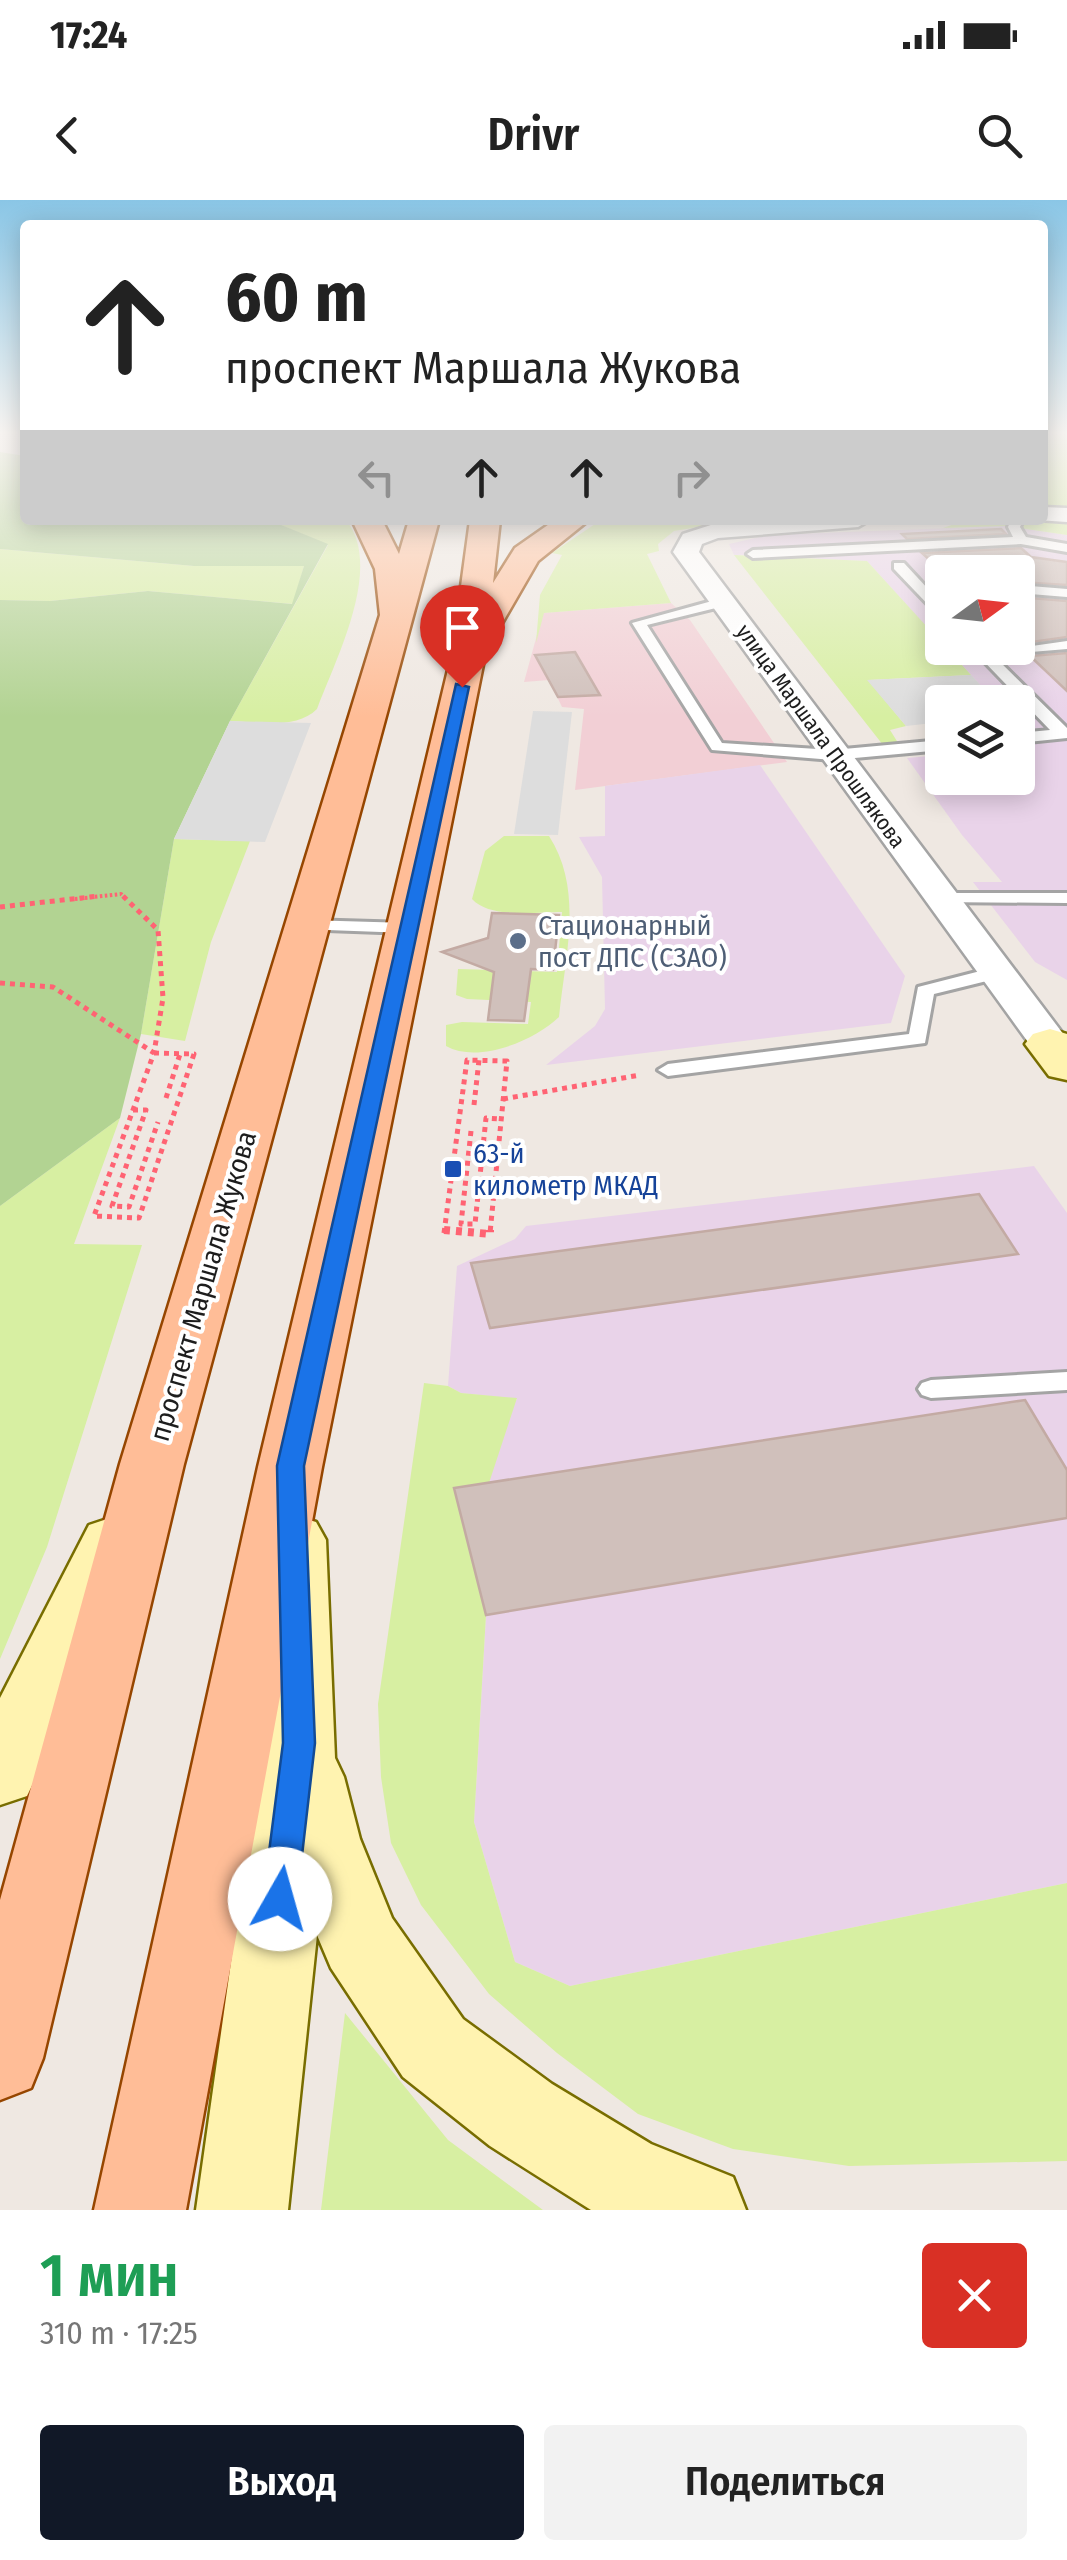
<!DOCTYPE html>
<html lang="ru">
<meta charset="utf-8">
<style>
:root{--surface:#fff;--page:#f2f2f2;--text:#222;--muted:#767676;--accent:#111827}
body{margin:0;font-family:"Fira Sans Condensed",sans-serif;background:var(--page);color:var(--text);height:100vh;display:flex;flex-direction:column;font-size:38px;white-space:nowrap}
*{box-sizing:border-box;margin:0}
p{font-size:32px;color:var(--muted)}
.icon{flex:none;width:55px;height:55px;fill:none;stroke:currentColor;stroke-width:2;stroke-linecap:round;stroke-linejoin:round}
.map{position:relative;height:2010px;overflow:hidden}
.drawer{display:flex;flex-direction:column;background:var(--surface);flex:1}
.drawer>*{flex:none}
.top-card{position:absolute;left:20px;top:20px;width:1028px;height:305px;border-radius:10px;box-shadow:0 5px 25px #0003;background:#fff;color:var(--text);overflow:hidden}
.needle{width:65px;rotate:75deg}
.controls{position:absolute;left:925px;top:355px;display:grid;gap:20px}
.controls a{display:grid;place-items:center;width:110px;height:110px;border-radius:10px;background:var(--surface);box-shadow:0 5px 25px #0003;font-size:50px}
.pin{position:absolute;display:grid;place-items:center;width:85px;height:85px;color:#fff;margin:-102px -42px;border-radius:50% 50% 50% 0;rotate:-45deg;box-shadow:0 0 10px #0007}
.pin .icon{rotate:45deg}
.me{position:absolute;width:110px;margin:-55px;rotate:7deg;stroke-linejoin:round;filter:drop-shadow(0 0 8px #0008)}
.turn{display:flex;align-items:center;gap:35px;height:210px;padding:0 40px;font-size:45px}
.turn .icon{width:130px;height:130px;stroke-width:2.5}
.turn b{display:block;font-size:70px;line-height:85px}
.lanes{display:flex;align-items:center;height:95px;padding:0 40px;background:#0003;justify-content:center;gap:50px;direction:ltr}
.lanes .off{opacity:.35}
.round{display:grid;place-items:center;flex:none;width:105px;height:105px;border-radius:10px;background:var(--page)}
.head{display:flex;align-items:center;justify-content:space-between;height:170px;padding:0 40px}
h1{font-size:60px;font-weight:600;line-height:75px;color:#1e9e55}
.button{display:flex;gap:20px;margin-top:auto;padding:20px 40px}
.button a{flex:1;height:115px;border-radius:10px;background:var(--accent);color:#fff;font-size:40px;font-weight:600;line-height:115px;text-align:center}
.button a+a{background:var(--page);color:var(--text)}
.status{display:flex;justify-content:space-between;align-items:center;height:70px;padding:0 50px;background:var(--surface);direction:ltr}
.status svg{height:28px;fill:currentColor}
header{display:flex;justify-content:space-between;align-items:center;height:130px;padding:0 40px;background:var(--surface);font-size:45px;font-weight:600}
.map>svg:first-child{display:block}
</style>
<div class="status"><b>17:24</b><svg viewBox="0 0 49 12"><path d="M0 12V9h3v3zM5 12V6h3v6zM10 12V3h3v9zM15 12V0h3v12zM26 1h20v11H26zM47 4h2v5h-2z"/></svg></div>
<header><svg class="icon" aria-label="back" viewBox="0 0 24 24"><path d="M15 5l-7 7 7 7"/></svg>Drivr<svg class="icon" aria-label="search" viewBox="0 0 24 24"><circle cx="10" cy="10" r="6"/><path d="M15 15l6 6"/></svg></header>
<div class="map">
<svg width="1067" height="2010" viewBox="0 0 1067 2010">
<rect width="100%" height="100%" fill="#efe8e2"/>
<polygon fill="#f2cfd5" points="671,403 690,420 787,562 575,590 584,509 562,507 549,480 524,482 543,413"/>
<g fill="#e9d3e9">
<polygon points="1005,326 1067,335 1067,780 1035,762 973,682 1002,682 962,635 907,558 942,555 942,578 1018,578 1018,502 996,502 946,448 1018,448 1018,372 942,372 942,444 867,361 734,355 729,344 768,335"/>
<polygon points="760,565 905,776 891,823 546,865 595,826 605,809 602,677 579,637 605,636 605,586"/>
<polygon points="1034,966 1067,1013 1067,1683 570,1786 515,1762 474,1622 486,1416 454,1288 517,1199 461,1193 448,1186 457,1066 515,1039 526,1026"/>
</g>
<g fill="#d7efa2">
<polygon points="1042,235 1067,235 1067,308 1043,308"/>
<path d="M269,320H346C384,367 336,458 317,509C296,530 258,522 230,521L328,345Z"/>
<polygon points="601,320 729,322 674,331 658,344 659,351 647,354 671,403 544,413 536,443 540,395 562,355 552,353"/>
<polygon points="966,320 1067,320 1067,335 1005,326 943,328"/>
<polygon points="0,349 194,366 304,366 293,404 148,391 50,401 0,400"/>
<polygon points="734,355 867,361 971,475 868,480 906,526 890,530 900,546 883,545"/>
<path d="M504,636H549C584,690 565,757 559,817C534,841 478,864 446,846V825L462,822L528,824L531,802L467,799L456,795L458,769L557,772L562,712C537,712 490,719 472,699L485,651Z"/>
<polygon points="174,639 250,641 211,742 185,841 141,834"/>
<polygon points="120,918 74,1044 142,1045 47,1347 0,1459 0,1006"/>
<polygon points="424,1183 448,1186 461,1193 517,1198 489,1283 454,1289 486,1415 474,1622 515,1762 570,1786 1067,1683 1067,1961 849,1966 733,1949 638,1914 557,1853 489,1794 421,1705 391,1643 381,1577 378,1504"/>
<polygon points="345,1813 448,1940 543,2010 321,2010"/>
</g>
<polygon fill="#b2d392" points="0,252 25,256 25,320 269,320 328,344 230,521 174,639 141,834 120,918 0,1006 0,400 50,401 148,391 292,404 304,366 194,366 0,349"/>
<g fill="#ddd">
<polygon points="971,475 996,502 942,502 942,522 906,526 867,480"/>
<polygon points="533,511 572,512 558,635 514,634"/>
<polygon points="230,521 311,523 265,642 174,639"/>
</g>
<g fill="#d0c0bb" stroke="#c3aaa3" stroke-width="2.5">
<polygon points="1001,329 1006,334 907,339 902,334"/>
<polygon points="1021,348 1031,357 1067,362 1067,385 1018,382 1018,372 943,372 922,353"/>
<polygon points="1018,397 1067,401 1067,437 1018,444"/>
<polygon points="575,452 600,495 558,497 535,455"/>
<polygon points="1067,453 1067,491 1030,456"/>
<polygon points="492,713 559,715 553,770 531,769 524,821 488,820 494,772 442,752 488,738"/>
<polygon points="979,994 1018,1054 490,1128 471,1063"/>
<polygon points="1025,1200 1067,1270 1067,1318 486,1415 454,1288"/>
</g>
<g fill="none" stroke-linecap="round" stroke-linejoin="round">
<g stroke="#a4a4a4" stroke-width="6">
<g id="lane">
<polygon points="1011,320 1023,320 1020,327 1026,337 1067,344 1067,352 1021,344 753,358 747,354 753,350 1013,337 1008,327"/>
<polygon points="894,363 904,363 942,404 942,415 937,414 894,369"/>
<polygon points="1018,385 1067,389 1067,397 1018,393"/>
<polygon points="723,398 730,402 728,405 647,425 722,543 833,550 942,540 942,550 833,560 712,550 632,423"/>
<polygon points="1067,441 1067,449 993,455 1067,528 1067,538 1018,543 1018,533 1050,530 971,448 1018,448"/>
<polygon points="940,693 1067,693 1067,703 934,702 934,694"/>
<polygon points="306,720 408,723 417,728 408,733 300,729 300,721"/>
<polygon points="996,767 1003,769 1003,777 934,794 925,843 668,876 658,870 668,864 909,834 918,787"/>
<polygon points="1067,1172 1067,1190 931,1198 922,1195 918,1189 922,1183 931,1180"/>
</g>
</g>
<g stroke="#a4a4a4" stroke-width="5">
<g id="street">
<polygon points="1042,307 1067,308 1067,322 1037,320 1042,320"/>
<polygon points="762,320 870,320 858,327 718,338 702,344 699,352 1064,835 1064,853 1050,856 1036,853 673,352 683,334 714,324"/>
</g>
</g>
<g stroke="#786d00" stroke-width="5">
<g id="secondary">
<polygon points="1050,829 1067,834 1067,880 1049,876 1025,844 1033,834"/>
<polygon points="292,1315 316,1322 326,1340 335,1558 344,1577 360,1639 392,1718 463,1819 552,1884 651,1944 733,1977 746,2010 591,2010 490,1946 403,1877 331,1768 317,1735 288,2010 196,2010 262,1543 258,1340 268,1322"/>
<polygon points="113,1317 137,1325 147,1343 27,1596 0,1605 0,1498 89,1325"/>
</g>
</g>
<g stroke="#964600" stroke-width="5">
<g id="primary">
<polygon points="352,320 382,320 399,354 409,320 439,320 184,1264 43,1858 31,1888 0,1900 0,1700 120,1264 380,415 375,369"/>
<polygon points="470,320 500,320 493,383 515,348 555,320 589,320 538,361 497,432 488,440 322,1267 186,2010 94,2010 258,1267 452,453"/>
</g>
</g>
<polyline stroke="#ff6373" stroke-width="4" stroke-dasharray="2.5 2.5" stroke-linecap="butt" points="75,699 121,694 126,699"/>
<g stroke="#ff6373" stroke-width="5" stroke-dasharray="5 5" stroke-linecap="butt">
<polyline points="123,696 158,730 163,798 154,853"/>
<polyline points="0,707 99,696"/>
<polyline points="0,783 53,787 154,853"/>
<polygon points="154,853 194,854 139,1018 94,1016"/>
<polyline points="166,898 180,854"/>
<polyline points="503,899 640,875"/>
<polyline points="474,905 479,860"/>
<polyline points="133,910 146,910 112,1006 129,1007 158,922"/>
<polyline points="471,931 461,1024 475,1024 486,918 501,919"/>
<polyline points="444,1033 467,860 507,861 490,1033"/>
</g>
<polyline stroke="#ff6373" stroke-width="8" stroke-dasharray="6 6" stroke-linecap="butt" points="444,1030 490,1034 490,1030"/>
<use href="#lane" fill="#fff" fill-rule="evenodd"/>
<use href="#street" fill="#fff" fill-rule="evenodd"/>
<use href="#secondary" fill="#fff3b0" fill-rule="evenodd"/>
<use href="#primary" fill="#ffbd97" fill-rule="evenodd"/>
</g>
<linearGradient id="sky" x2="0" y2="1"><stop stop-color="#8ac6e6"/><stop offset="0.45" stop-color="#f8f5f2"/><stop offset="1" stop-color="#f8f5f2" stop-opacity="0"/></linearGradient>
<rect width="1067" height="517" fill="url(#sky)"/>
<polygon fill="#1a73e8" stroke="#114b97" stroke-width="2.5" points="456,484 469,487 304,1266 315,1543 297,1699 292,1709 280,1714 268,1709 263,1699 283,1543 277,1266"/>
<circle fill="#5c6f8a" stroke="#fff" stroke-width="4" cx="518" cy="741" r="10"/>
<rect fill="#1a4fb4" stroke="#fff" stroke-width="4" x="443" y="959" width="20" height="20" rx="5"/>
<g text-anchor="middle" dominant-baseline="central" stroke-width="8" stroke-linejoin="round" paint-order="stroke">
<g font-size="22" fill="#1d1d1d" stroke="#fff">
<text transform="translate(821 536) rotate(54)">улица Маршала Прошлякова</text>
</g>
<g font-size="28" fill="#4e5e75" stroke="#fff" text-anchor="start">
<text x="538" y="725">Стационарный<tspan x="538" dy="32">пост ДПС (СЗАО)</tspan></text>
</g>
<g font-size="28" fill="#164399" stroke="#fff" text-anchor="start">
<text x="473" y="953">63-й<tspan x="473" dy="32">километр МКАД</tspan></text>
</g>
<g font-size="28" fill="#1d1d1d" stroke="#fff">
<text transform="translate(203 1086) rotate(-74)">проспект Маршала Жукова</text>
</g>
</g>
</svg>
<div class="controls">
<a><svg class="needle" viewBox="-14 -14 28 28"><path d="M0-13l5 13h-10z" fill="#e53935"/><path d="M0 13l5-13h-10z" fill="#767676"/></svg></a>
<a><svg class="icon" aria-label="layers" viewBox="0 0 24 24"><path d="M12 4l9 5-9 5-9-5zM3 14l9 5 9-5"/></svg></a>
</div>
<div class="pin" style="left:462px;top:487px;background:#d93025"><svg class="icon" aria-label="arrive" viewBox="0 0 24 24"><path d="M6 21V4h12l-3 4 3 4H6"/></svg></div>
<svg class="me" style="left:280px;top:1699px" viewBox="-20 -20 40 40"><circle r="19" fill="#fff"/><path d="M0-13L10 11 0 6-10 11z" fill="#1a73e8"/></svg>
<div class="top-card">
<div class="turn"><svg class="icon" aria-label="ahead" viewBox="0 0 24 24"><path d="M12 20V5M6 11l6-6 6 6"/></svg><div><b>60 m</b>проспект Маршала Жукова</div></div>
<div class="lanes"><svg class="icon off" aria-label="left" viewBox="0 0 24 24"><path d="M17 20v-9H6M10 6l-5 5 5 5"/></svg><svg class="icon" aria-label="ahead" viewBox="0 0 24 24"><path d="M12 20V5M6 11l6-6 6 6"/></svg><svg class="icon" aria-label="ahead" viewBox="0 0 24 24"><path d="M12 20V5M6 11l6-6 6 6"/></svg><svg class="icon off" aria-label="right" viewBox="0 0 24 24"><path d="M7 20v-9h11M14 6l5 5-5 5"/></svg></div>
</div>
</div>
<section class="drawer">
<div class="head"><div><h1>1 мин</h1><p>310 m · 17:25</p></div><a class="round" style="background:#d93025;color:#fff"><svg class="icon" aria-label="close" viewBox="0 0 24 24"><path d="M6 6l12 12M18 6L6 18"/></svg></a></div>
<div class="button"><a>Выход</a><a>Поделиться</a></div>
</section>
